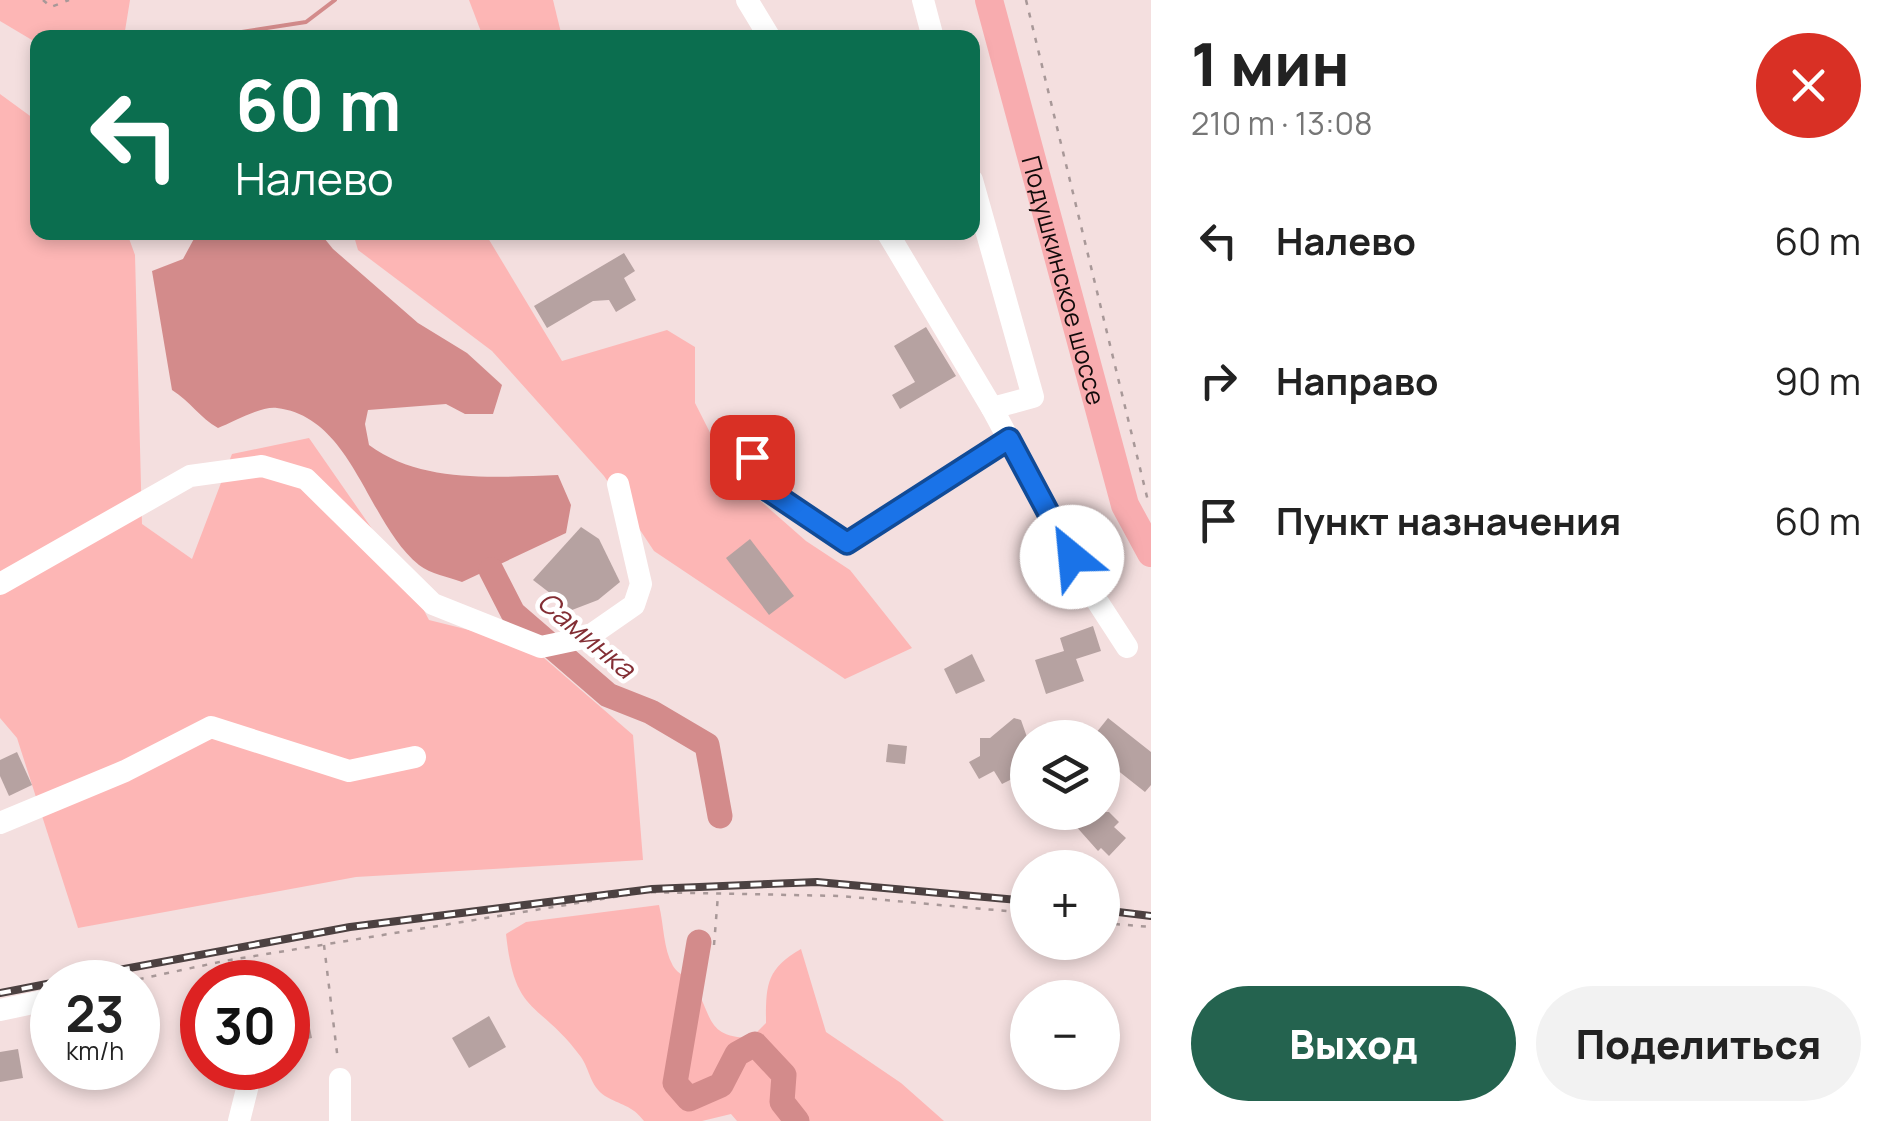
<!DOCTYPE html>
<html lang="ru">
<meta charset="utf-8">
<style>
:root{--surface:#fff;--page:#f2f2f2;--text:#222;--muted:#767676;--accent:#24634f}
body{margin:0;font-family:Manrope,sans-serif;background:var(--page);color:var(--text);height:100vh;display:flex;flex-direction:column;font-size:38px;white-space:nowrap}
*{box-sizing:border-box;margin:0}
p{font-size:32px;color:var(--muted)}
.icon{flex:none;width:55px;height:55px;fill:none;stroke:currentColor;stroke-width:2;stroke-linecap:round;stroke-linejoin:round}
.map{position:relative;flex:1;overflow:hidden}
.details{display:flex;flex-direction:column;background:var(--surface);width:750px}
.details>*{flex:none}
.banner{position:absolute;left:30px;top:30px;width:950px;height:210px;border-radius:20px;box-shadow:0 5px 15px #0003;background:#0b6e4f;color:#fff;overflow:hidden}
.tools{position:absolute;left:1010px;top:720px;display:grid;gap:20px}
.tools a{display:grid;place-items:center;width:110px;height:110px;border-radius:50%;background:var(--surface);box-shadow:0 5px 15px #0003;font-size:50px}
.speed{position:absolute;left:30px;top:960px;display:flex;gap:20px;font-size:50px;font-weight:700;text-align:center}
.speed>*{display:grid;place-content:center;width:130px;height:130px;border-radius:50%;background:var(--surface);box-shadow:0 5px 15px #0003;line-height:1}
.speed small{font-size:25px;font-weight:400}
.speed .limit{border:15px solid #d22;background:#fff;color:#111}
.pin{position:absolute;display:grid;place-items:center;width:85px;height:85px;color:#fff;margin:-42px;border-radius:20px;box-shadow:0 5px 15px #0006}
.me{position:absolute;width:110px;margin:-55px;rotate:332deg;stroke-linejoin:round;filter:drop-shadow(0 0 8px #0008)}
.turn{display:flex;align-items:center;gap:35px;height:210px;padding:0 40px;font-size:45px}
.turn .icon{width:130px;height:130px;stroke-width:2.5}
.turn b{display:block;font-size:70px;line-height:85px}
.round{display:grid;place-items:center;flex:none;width:105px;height:105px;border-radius:52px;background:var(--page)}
.overview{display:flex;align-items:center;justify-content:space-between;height:170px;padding:0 40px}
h1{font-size:60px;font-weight:800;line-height:75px}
.cta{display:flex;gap:20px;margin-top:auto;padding:20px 40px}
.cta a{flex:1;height:115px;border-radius:60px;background:var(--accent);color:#fff;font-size:40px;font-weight:800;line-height:115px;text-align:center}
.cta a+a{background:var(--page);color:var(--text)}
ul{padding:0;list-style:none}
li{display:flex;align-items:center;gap:30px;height:140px;padding:0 40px}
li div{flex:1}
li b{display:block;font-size:38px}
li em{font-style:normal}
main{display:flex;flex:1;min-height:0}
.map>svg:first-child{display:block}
</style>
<main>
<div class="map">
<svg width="1151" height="1121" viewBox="0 0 1151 1121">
<rect width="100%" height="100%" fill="#f4dfdf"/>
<g fill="#fdb6b5">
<polygon points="0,0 130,0 124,37 38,38 37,43 0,21"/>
<polygon points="469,0 553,0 562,37 483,37"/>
<polygon points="0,94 37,121 38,232 127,233 135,255 142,524 192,559 232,454 309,438 409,582 429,620 529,645 633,735 643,860 356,877 78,928 17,738 0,718"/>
<polygon points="353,233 485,233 562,361 667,330 695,347 695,403 732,476 806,541 850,570 912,648 845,679 654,551 604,476 492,351 358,250"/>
<path d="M659,905C664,925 663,948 673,966C678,975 690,977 695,986C713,1019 707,1037 751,1038L766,1023C766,985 766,969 801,949L826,1032L901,1083L944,1121H737L731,1114L702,1121H644C632,1105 620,1105 605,1096C590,1086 590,1070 581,1057C538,999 515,1018 506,934L526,922Z"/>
</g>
<path fill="#d38b8b" d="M231,232L320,233L333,249L418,323L467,353L502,385L493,414H465L446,404L368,410L365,424L369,445C422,484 495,477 558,475L571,505L566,533L462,582C449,577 430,574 419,565C367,523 353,417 277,408C260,406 234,422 218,428C200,418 190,401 172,390L152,271L183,259L196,235Z"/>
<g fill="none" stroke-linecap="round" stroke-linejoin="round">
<polyline stroke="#d38b8b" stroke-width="4" points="203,38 306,22 335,0"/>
<g stroke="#d38b8b" stroke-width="25">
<polyline points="491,570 513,613 608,695 651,712 707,745 720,816"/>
<polyline points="699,942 675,1083 689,1099 721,1085 737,1054 755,1044 784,1075 782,1102 797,1121"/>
</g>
</g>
<g fill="#b6a2a1">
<polygon points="624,253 635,271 624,278 636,300 616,312 609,300 593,301 547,328 534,306"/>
<polygon points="926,327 956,376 900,409 892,395 915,382 894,346"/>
<polygon points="581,527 599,539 620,582 598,600 572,610 533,580"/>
<polygon points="750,539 794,596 769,615 726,558"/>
<polygon points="1093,626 1101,651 1076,659 1084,681 1046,694 1035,660 1064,651 1060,638"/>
<polygon points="972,654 985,681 956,694 944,669"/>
<polygon points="1014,718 1021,720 1028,740 1028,771 1002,784 994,771 979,779 969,762 980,756 980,738 990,738"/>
<polygon points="1108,718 1151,752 1151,785 1145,792 1102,758 1102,738 1092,738"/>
<polygon points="888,744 907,746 905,764 886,762"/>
<polygon points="17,752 32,785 9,796 0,776 0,760"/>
<polygon points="1085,812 1109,812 1119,822 1114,827 1126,838 1109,856 1101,848 1098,851 1074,824"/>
<polygon points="489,1016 506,1047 469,1068 452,1038"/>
<polygon points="308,1018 312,1038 298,1041 295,1020"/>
<polygon points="18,1049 23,1078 0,1082 0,1052"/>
</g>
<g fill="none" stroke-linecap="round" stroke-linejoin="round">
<g stroke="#a89898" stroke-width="2.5" stroke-dasharray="5 8" stroke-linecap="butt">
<polyline points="43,0 51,7 69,0"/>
<polyline points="1026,0 1148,501"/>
<polyline points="1102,923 1151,927"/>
<polyline points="324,945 338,1061"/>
<polyline points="714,945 718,895"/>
<polyline points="126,982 224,961 645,892 841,896 1028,913"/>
</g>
<g stroke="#fff" stroke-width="22">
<polyline points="747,0 770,38"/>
<polyline points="923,0 933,38"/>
<polyline points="887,232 992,408 1033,397 972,180"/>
<polyline points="992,408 1088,587 1127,647"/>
<polyline points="752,457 763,486 847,543 1009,439"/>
<polyline points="0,584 190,476 262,466 306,479 433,604 541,647 588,637 634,605 641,584 618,484"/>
<polyline points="0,823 125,771 211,727 349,771 415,757"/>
<polyline points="0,1010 52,999"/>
<polyline points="239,1121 248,1085"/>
<polyline points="340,1121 340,1079"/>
</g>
<path stroke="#f8acaf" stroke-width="28" id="s1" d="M989,0L1125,505L1151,553"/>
<g stroke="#4c4141" stroke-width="8">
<g id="rail">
<polyline points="1102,910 1151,916"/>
<polyline points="54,982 350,927 652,889 817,882 1028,901"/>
<polyline points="0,993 52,983"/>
</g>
</g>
<use href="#rail" stroke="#fff" stroke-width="4" stroke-dasharray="11" stroke-linecap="butt"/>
</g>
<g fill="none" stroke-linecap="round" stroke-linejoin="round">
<g stroke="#114b97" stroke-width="25">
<polyline id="route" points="752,457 762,486 847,543 1009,439 1072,557"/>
</g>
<use href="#route" stroke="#1a73e8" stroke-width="18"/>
</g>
<g text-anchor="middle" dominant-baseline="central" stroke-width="9" stroke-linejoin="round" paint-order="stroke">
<g font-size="25" fill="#110a0a" stroke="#fff">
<text stroke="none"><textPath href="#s1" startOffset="290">Подушкинское шоссе</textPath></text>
</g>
<g font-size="28" font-style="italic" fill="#832e34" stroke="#fff">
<text transform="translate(587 634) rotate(40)">Саминка</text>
</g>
</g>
</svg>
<div class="tools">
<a><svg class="icon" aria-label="layers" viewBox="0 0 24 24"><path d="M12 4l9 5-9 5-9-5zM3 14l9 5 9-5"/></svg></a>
<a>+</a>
<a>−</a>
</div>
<div class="speed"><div>23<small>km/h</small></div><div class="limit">30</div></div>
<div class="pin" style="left:752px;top:457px;background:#d93025"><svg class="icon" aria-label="arrive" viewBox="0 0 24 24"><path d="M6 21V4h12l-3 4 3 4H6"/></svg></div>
<svg class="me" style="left:1072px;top:557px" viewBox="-20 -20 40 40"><circle r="19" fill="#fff"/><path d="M0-13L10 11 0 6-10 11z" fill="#1a73e8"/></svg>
<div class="banner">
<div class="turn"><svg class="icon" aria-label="left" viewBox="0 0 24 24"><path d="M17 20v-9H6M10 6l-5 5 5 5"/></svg><div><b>60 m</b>Налево</div></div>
</div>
</div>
<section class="details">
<div class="overview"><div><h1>1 мин</h1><p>210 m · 13:08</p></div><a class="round" style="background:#d93025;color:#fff"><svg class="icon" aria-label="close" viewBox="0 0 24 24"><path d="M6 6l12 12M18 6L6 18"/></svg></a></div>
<ul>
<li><svg class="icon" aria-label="left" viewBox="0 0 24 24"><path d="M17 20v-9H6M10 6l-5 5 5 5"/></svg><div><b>Налево</b></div><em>60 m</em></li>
<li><svg class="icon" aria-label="right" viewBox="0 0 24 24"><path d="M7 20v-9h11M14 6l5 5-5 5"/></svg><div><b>Направо</b></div><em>90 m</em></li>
<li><svg class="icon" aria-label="arrive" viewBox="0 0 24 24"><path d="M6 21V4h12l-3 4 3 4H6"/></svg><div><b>Пункт назначения</b></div><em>60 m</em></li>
</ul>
<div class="cta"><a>Выход</a><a>Поделиться</a></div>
</section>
</main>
